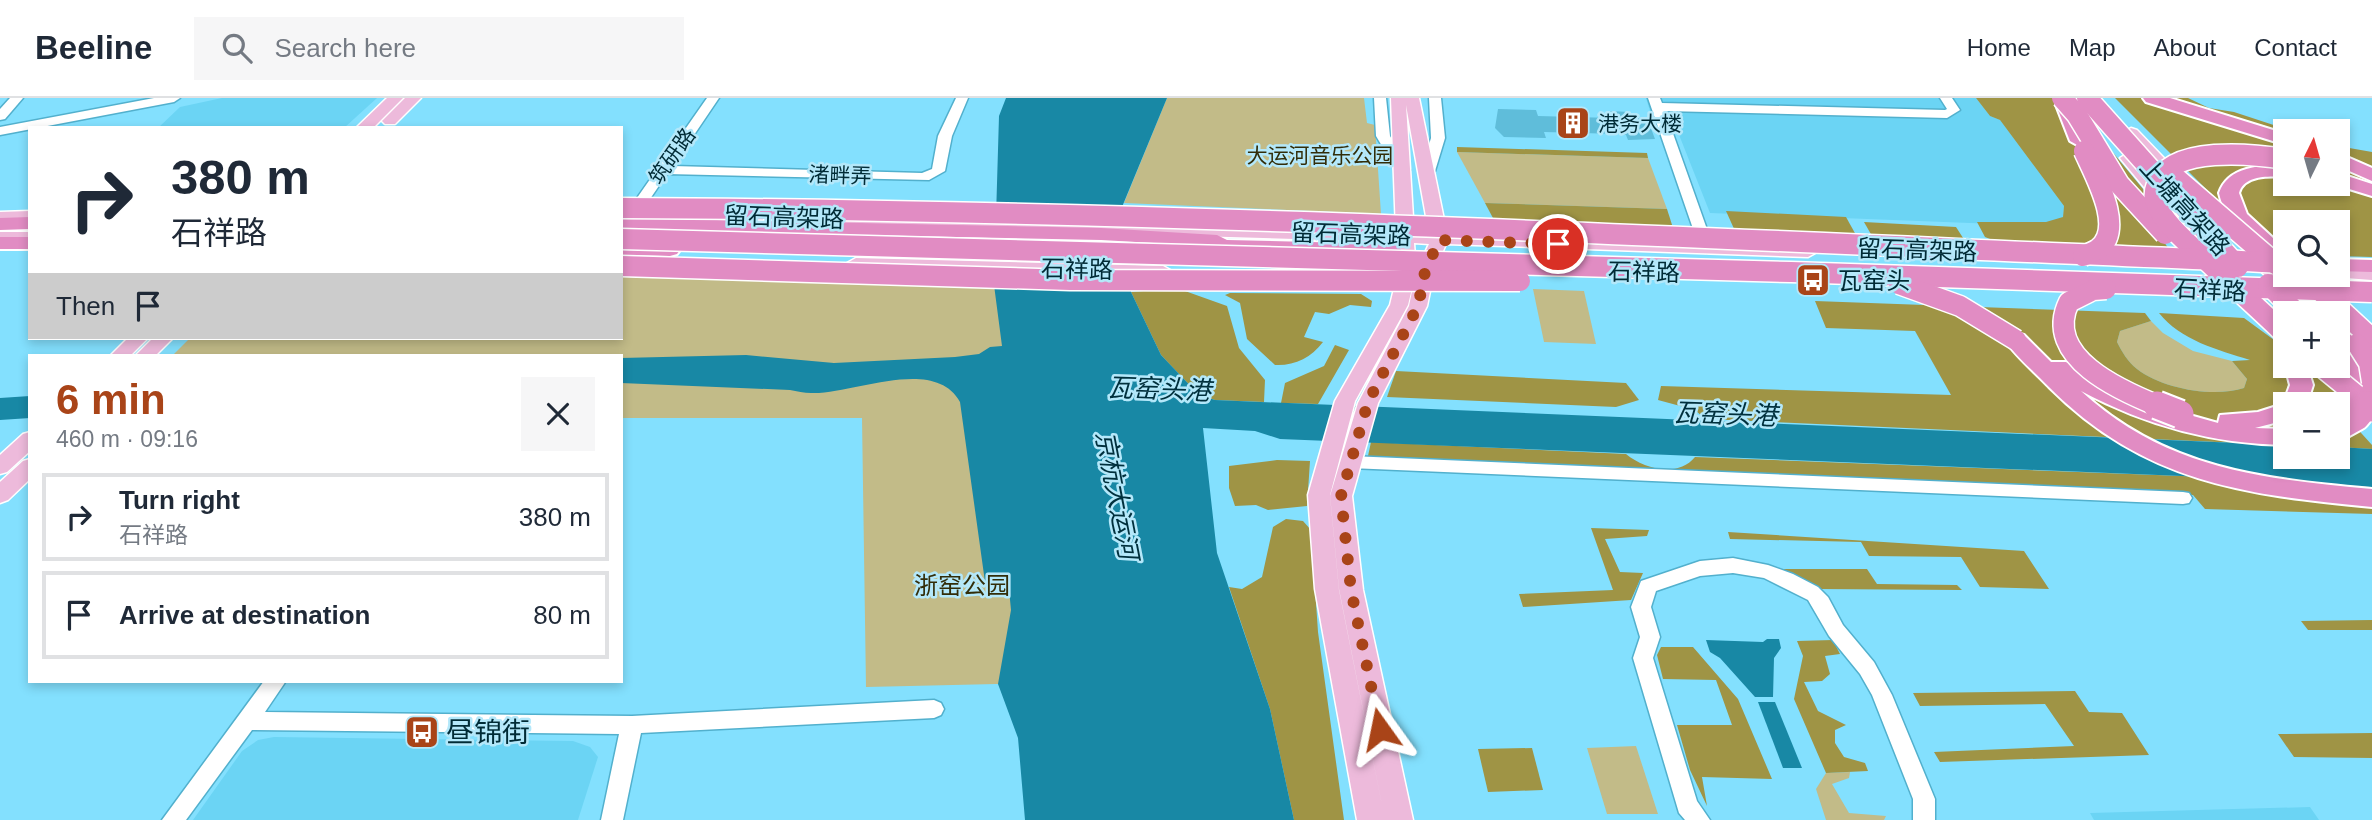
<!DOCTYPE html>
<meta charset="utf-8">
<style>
:root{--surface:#fff;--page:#f6f6f7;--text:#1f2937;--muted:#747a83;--line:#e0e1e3;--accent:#a94418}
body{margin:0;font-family:Helvetica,"Noto Sans SC",sans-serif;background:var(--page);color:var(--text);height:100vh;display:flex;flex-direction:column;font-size:26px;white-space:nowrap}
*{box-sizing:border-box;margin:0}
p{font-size:23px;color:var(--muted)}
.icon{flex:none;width:38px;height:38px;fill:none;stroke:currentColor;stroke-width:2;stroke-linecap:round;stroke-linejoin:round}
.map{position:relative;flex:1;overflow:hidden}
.drawer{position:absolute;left:28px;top:256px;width:595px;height:329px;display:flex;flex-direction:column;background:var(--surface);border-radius:0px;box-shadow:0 4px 10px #0003}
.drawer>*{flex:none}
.banner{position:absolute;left:28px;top:28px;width:595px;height:214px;border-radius:0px;box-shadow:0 4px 10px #0003;background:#fff;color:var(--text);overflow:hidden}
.needle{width:46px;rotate:5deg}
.buttons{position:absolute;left:2273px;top:21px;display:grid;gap:14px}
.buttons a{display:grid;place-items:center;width:77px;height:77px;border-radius:0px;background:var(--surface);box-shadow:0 4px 10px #0003;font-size:35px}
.pin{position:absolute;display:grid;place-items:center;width:60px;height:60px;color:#fff;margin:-30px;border:4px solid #fff;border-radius:50%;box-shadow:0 2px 7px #0007}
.me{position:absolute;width:77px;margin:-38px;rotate:348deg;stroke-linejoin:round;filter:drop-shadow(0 0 5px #0008)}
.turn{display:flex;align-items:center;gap:24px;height:147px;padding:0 28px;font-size:32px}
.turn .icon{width:91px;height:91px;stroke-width:2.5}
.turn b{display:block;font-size:49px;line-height:60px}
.then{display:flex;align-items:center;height:66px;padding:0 28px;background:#0003;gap:14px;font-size:26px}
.round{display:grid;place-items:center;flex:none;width:74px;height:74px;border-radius:0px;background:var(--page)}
.overview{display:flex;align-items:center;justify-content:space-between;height:119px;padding:0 28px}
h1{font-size:42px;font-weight:600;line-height:52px;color:var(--accent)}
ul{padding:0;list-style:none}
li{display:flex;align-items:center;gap:21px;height:88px;margin:0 14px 10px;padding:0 14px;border:4px solid var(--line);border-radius:0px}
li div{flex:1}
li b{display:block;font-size:26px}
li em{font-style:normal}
header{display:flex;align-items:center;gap:42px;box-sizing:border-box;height:98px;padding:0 35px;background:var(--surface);border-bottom:2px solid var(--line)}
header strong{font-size:33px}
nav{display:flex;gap:38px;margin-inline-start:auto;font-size:24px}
.search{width:490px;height:63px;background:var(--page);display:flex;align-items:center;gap:18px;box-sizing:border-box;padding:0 24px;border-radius:0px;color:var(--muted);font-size:26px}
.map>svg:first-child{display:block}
</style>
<header>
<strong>Beeline</strong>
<div class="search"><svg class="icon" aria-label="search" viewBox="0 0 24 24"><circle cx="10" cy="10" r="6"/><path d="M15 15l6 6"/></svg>Search here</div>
<nav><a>Home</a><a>Map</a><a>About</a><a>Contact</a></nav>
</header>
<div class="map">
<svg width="2372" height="722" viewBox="0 0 2372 722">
<rect width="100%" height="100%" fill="#83e0fe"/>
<g fill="#6bd4f4">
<polygon points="222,0 377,0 344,30 158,30 180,9"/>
<polygon points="1646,0 1976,0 1990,18 2000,22 2064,108 2063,119 2050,128 1710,115 1670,14 1650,13"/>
<polygon points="274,639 573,643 590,649 598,659 578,722 193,722 242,653 258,642"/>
<polygon points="2310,709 2319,722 2094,722 2090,715"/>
</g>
<g fill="#c2bb88">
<polygon points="1167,0 1364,0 1367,25 1375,27 1381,116 1124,105"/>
<polygon points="1457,54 1648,60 1667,111 1485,105"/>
<polygon points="621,177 815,185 1019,188 1076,584 866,589 862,320 621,320 621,257 173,257 190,240 621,240"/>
<polygon points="1533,191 1584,193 1596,246 1544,244"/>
<path d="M2151,223L2163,235L2193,253L2232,263L2247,281L2244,290C2214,300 2163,291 2137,271C2128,264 2122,254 2117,244L2120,233Z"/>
<polygon points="1636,648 1658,716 1607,716 1587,650"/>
<polygon points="1850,674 1849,680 1832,686 1849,715 1886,718 1884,722 1826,722 1816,691 1826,675"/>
</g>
<g fill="#9f9445">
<polygon points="1976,0 2068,0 2143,91 2158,136 2169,151 1995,143 1985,139 1977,124 2046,124 2063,119 2064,108 2000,22 1990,18"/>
<polygon points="2115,0 2188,0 2209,10 2234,14 2292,33 2286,33 2286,86 2338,86 2338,48 2372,54 2372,159 2338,158 2338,124 2286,124 2285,153 2214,99"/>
<polygon points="1457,49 1647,55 1648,60 1457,54"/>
<polygon points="1485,105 1667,111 1674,133 1494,122"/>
<polygon points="1726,113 1846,119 1856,137 1735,133"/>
<polygon points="1864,124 1956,129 1965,143 1872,138"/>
<polygon points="1168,191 1185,193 1227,208 1239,250 1265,282 1264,304 1215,302 1199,297 1161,257 1131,194"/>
<path d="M1230,195L1361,196L1372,203L1371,209L1350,207L1329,216L1315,214L1304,239L1323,244C1311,260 1294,268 1275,267L1247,241L1240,205L1225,197Z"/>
<path d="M1815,203L2145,215L2151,223L2120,233L2117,244C2122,254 2128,264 2137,271C2163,291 2214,300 2244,290L2247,281L2232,263L2250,262C2218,252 2180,242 2159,215L2244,220L2285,250L2286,268H2309L2349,308L2343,315L2372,347V351L2338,349V306H2286L2285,347L1705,321L1695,312L1658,302L1661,288L1951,297L1915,233L1826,230Z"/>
<polygon points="1335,247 1349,252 1318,306 1281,305 1285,285 1324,268"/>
<polygon points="1396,273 1626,285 1639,302 1616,309 1387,299"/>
<path d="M1371,344L1626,356C1644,371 1678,380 1695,359L2182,378L2372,389V416L2205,411L2193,397L2132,393L1368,358Z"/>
<polygon points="1277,362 1310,363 1307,408 1268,412 1256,407 1235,408 1229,390 1229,368"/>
<polygon points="1286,421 1303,423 1311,432 1318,534 1344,722 1294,722 1270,611 1229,489 1242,491 1262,479 1273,429"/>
<polygon points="1591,430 1649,432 1647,438 1605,441 1620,474 1643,475 1631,502 1523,509 1519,496 1613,492"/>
<polygon points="1728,434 2024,453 2049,491 1980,489 1961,459 1869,458 1861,444 1730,441"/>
<polygon points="1777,471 1867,471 1877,486 1957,487 1962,492 1817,491"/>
<polygon points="2372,522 2372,532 2308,532 2301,523"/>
<polygon points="1833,542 1840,556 1825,558 1830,576 1822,583 1804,584 1818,613 1846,627 1835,632 1835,645 1844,659 1865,665 1868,673 1826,675 1794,601 1803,558 1797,543"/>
<polygon points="1661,549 1693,549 1738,601 1772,681 1702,679 1707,708 1690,672 1677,627 1732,627 1716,582 1663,581 1657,557"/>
<polygon points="2075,593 2089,614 2122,615 2149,657 1940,664 1934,654 2074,648 2045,606 1920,608 1913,595"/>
<polygon points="2372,635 2372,660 2294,659 2278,636"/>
<polygon points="1532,650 1543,692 1488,694 1478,651"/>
</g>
<g fill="#1888a5">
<path d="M1006,0H1167L1122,109L1131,194L1161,257L1199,297L1215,302L2285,347L2286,359H2338V349L2372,351V389L2182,378L1280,341L1255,333L1203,330L1217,455L1270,611L1294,722H1025L1018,640L998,586L1011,512L1008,481L985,484L960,304C934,257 852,297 811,295C804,295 797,293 790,292L621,285V260L746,257L834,265L955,259L979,256L990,249L1002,248L994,187L999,18Z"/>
<polygon points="30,298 30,320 0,322 0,300"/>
<polygon points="1767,541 1779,541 1781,550 1774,560 1773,599 1755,599 1720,560 1710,554 1706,542 1763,544"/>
<polygon points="1758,604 1775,604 1802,670 1783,670"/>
</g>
<polygon fill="#5fbdda" points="1498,11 1536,12 1538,18 1612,20 1610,13 1629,14 1631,20 1647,20 1655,41 1628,42 1626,37 1618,36 1544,34 1546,40 1504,39 1495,30"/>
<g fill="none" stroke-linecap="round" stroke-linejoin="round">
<g stroke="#52b0cd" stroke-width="3">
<g id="minor">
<polygon points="10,0 23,0 5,21 0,22 0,11"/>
<polygon points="154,0 180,0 174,4 0,37 0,29"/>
<polygon points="707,0 719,0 673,68 922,75 932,71 938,38 956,0 968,0 952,38 945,73 929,82 667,76 637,120 627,120 625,117"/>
<polygon points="1374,0 1386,0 1390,38 1410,72 1408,75 1398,75 1376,38"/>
<polygon points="1429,0 1441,0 1445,40 1435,73 1428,77 1421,73 1431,40"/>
<polygon points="1648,0 1660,0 1662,5 1945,12 1947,11 1940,0 1952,0 1960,12 1947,20 1665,13 1714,151 1707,155 1700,151"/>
<polygon points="1350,358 2183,394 2189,395 2192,400 2189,405 2183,406 1350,370 1341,364"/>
<polygon points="1733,460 1768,467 1793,476 1818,489 1828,499 1843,527 1874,564 1892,597 1935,701 1935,722 1913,722 1913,701 1872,597 1860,576 1829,538 1808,502 1764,480 1733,475 1700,478 1656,493 1651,509 1660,539 1653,560 1697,703 1710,722 1685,722 1679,715 1633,560 1640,539 1631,509 1641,483 1700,463"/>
<polygon points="264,583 286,583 265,614 632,618 934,602 941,605 944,611 941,617 934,620 641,635 623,722 601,722 619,636 252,632 186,722 162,722"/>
</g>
</g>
<g stroke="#fff" stroke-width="3">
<g id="major">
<polygon points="387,0 403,0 373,30 356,30"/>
<polygon points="405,0 421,0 395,26 385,26 382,23"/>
<path d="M1391,0H1419L1447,136L1808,149L1817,154L1808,159L1446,146L1434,174L1427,208L1378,305L1352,398L1363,492L1413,722H1385L1339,492L1330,398L1358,305L1409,208L1416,174L1429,146L1414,145L1416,174L1408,207L1355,303L1330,397L1339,491L1385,722H1357L1315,491L1308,397L1335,303L1390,207L1398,174L1397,144L794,126L785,121L794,116L1396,134ZM1406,7L1429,135H1414Z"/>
<polygon points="2131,30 2137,32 2185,82 2187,85 2185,88 2173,88 2125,38 2123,35"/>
<polygon points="2128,55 2134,57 2194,127 2232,164 2235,168 2232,172 2220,172 2182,135 2120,60"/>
<polygon points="30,113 30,123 0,124 0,114"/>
<rect x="0" y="134" width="30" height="10"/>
<polygon points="2255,153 2261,154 2323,215 2304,215 2249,162 2246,158 2249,154"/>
<polygon points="856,160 1163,168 1172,173 1163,178 850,169 847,165"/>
<polygon points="2338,170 2372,172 2372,182 2332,179 2330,177 2338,177"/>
<polygon points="128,240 148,240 131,257 111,257"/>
<polygon points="153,240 173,240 156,257 136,257"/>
<polygon points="30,334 30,353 7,374 0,376 0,357 23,336"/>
<polygon points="30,361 30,381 8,402 0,405 0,384 23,363"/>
</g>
</g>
<g stroke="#fff" stroke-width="4">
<g id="highway">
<polygon points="2143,0 2170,0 2286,36 2286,47 2146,4"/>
<polygon points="2065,2 2074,7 2088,43 2085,47 2079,48 2070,43 2056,7"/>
<polygon points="2338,55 2372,70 2372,83 2338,68"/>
<path d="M2286,67V79C2269,78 2244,77 2239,95L2247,116L2286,152V163L2273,162C2251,144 2225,125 2219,95C2228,68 2261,67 2286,67Z"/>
<polygon points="2338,75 2372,86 2372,98 2333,86 2338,86"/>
<polygon points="30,119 30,131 0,132 0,120"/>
<polygon points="621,120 1101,130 1217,137 1227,142 1391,146 1398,148 1401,152 1398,156 1391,158 1199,154 1192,152 1189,147 1101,142 621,132"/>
<rect x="0" y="139" width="30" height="12"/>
<polygon points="621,145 670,146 677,148 680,152 677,156 670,158 621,157"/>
<polygon points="2338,161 2372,162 2372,174 2338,173"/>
<path d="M2338,217C2351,220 2361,235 2368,246L2365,251H2349L2338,238Z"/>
<path d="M2016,235L2024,237L2051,264H2066L2147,305L2218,325L2220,317L2258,314L2283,306L2290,287L2285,268H2307L2313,287L2307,306H2286V322L2255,330L2286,331V347C2212,346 2145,327 2081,293C2165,371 2263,381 2372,391V409C2244,397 2144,384 2049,289C2035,274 2016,259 2005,242L2008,237Z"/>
<polygon points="2338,250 2346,252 2372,277 2372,298 2364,295 2336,268 2338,268"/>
</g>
</g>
<use href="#minor" fill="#fff" fill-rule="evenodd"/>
<use href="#major" fill="#edbadb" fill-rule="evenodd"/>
<use href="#highway" fill="#e18cc3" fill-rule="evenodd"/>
<g stroke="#fff" stroke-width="23" stroke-linecap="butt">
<g id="highway-bridge-far1">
<polyline points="2062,0 2077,17 2119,86 2165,136"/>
<polyline points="2087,0 2238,169"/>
<path d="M2286,61C2253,56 2171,47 2157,86C2153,96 2154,103 2159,112C2171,132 2190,147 2207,163C2233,188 2260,212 2286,237"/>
<polyline points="2169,74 2277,167"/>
<path d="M621,110C1176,112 1731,142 2286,165"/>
<polyline points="621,141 1791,174 2372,194"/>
<path d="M2083,158C2088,156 2094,154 2098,151C2126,131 2094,76 2084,53"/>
<polyline points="621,168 1070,182 1520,183"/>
<polyline points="1899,186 1960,208 2016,242"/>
<polyline points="2268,186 2297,215"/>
<polyline points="2316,189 2372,241"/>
<path d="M2106,191L2093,192L2069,204C2042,259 2121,293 2161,309"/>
<polyline points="2357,246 2369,265 2372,284"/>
<polyline points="2321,268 2371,309"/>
<polyline points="2365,309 2372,292"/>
</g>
</g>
<g stroke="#fff" stroke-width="31" stroke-linecap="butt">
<g id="highway-bridge">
<polyline points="2157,307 2180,316"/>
<polyline points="2369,307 2372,310"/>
<polyline points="2338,329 2356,319 2366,307"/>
</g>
</g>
<use href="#highway-bridge-far1" stroke="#e18cc3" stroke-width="20"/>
<use href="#highway-bridge" stroke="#e18cc3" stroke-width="27"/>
</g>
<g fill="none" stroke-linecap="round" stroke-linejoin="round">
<polyline stroke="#a94418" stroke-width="12" stroke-dasharray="0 21.6" points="1380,631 1351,492 1341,398 1368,304 1418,208 1425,174 1439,142 1558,146"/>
</g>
<defs>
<g id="building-square" transform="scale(1.75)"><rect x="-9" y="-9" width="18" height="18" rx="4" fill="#a94418" stroke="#b4e8fa"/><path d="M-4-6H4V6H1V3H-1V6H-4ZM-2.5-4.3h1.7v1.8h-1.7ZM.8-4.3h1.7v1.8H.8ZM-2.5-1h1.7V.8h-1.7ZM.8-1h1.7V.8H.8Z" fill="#fff"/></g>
<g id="bus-square" transform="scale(1.75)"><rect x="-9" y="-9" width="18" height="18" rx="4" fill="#a94418" stroke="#b4e8fa"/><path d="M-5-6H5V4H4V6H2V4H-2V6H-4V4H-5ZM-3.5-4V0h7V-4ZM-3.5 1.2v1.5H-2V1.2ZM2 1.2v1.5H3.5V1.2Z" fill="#fff"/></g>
</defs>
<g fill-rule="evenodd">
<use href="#building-square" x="1573" y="25"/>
<use href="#bus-square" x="1813" y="182"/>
<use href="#bus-square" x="422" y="634"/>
</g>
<g text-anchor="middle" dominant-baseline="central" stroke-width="5" stroke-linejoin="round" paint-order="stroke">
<g font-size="21" fill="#002b36" stroke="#b4e8fa" text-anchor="start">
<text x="1598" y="25">港务大楼</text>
</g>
<g font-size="21" fill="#322d09" stroke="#b4e8fa">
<text x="1320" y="57">大运河音乐公园</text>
</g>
<g font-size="21" fill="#002b36" stroke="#b4e8fa">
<text transform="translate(672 58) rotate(-55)">筑研路</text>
<text transform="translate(840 77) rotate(2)">渚畔弄</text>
</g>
<g font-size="24" fill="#002b36" stroke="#b4e8fa">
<text transform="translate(2185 109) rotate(48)">上塘高架路</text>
<text transform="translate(784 119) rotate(2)">留石高架路</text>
<text transform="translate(1351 136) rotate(2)">留石高架路</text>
<text transform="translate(1917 152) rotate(2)">留石高架路</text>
<text transform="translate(1077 171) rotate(1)">石祥路</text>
<text transform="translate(1644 174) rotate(1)">石祥路</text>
<text transform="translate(2210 192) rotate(3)">石祥路</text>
</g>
<g font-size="24" fill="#002b36" stroke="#b4e8fa" text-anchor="start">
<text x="1838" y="182">瓦窑头</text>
</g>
<g font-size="24" fill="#322d09" stroke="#b4e8fa">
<text x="962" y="487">浙窑公园</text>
</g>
<g font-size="26" font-style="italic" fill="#00303d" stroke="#b4e8fa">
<text transform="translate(1159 291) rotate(2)">瓦窑头港</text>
<text transform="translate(1725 316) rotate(2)">瓦窑头港</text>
<text transform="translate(1117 397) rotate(79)">京杭大运河</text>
</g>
<g font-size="28" fill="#002b36" stroke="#b4e8fa" text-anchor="start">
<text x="446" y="634">昼锦街</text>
</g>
</g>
</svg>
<div class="buttons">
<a><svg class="needle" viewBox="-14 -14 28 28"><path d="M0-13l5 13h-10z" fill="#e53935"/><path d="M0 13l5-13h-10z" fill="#747a83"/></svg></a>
<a><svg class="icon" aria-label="search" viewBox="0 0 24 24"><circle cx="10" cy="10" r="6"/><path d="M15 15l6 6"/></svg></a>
<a>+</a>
<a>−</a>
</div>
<div class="pin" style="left:1558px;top:146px;background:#d93025"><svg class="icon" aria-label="arrive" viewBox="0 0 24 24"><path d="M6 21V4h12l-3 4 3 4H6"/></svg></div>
<svg class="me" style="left:1380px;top:631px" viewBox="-20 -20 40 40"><path d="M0-17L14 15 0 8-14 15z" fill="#a94418" stroke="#fff" stroke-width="4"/></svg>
<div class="banner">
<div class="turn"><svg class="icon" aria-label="right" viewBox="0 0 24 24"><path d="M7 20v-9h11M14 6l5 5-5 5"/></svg><div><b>380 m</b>石祥路</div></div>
<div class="then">Then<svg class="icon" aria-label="arrive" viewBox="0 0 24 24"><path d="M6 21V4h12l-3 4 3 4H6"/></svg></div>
</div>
<section class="drawer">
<div class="overview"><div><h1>6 min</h1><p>460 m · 09:16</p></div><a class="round"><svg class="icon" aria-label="close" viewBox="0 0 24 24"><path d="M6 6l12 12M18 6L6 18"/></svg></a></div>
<ul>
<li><svg class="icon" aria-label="right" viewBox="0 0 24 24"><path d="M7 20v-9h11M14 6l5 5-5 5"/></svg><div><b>Turn right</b><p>石祥路</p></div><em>380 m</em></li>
<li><svg class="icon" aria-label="arrive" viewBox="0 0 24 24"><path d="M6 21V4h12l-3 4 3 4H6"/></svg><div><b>Arrive at destination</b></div><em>80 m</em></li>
</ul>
</section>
</div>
